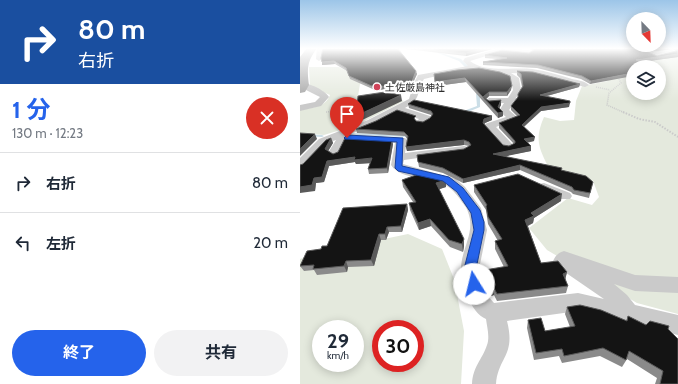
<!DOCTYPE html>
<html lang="ja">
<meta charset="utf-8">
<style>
:root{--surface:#fff;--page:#f2f2f3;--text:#1f2937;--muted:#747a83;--line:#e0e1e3;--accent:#2563eb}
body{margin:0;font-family:Cabin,"Noto Sans JP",sans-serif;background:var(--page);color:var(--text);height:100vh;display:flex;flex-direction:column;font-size:15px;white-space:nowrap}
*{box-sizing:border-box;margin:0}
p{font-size:13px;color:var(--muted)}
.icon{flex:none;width:22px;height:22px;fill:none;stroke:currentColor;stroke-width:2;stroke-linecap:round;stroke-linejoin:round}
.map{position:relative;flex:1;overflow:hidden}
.drawer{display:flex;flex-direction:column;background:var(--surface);width:300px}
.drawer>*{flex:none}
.banner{background:#1a4fa0;color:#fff;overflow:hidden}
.needle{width:26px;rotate:157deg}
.buttons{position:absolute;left:326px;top:12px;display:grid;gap:8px}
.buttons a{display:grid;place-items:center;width:40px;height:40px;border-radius:50%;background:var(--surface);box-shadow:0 2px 10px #0003;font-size:20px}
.speed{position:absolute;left:12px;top:320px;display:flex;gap:8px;font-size:20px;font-weight:700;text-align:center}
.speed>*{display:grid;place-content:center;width:52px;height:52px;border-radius:50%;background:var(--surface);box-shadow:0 2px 10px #0003;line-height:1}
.speed small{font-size:10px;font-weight:400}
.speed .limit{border:6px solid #d22;background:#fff;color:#111}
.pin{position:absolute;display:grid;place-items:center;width:34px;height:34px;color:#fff;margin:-41px -17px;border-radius:50% 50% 50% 0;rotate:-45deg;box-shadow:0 0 4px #0007}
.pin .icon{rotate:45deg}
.me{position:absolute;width:44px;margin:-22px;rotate:351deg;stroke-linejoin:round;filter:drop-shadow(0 0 3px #0008)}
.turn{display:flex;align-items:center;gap:14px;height:84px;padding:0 12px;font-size:18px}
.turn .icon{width:52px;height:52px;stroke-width:2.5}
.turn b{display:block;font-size:28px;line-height:34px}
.round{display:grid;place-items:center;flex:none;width:42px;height:42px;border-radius:21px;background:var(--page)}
.head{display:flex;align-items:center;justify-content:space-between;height:68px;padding:0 12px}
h1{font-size:24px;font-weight:700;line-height:30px;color:var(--accent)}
.primary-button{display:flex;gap:8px;margin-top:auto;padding:8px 12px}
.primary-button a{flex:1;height:46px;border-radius:24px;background:var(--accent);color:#fff;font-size:16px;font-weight:700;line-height:46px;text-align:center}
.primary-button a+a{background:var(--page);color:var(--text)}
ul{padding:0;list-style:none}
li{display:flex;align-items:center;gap:12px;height:60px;padding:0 12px;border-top:1px solid var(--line)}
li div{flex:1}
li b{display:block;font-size:15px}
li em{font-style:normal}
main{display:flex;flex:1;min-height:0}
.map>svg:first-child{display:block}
</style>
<main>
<section class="drawer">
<div class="banner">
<div class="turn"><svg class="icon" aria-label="right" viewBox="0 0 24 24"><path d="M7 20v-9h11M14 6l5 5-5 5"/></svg><div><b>80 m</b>右折</div></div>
</div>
<div class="head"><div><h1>1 分</h1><p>130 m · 12:23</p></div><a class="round" style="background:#d93025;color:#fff"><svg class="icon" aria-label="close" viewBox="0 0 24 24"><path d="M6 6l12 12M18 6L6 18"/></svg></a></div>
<ul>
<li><svg class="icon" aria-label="right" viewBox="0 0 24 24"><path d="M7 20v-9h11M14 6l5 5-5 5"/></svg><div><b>右折</b></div><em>80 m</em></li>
<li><svg class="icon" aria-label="left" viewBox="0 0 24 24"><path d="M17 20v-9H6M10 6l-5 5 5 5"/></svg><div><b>左折</b></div><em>20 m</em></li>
</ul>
<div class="primary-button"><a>終了</a><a>共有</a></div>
</section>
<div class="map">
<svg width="378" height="384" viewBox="0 0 378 384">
<rect width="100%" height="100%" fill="#fff"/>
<g fill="#e4e9dd" fill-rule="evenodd">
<path d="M369,56L378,57V314L337,303L247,250L229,228L268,198L292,205L299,197L293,181L248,166C238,147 235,138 244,117L260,121L274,120L276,101L282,86L308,81L295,75L344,64L341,61ZM333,67H359V93H333Z"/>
<path d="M9,67H39L61,78L58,96L94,98L104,101L57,125L24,135L0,133V110C11,108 26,107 30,95L10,86Z"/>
<path d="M108,234L142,249L154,279L164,331L161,384H0V259L12,254ZM21,329H55V363H21ZM81,329H115V363H81Z"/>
</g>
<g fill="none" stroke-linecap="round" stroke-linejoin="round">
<g fill="#cbdee7" fill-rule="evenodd">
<polygon points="146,48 148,48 141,53 161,59 167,65 174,67 174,69 165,67 159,61 138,53"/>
<polygon points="179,91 182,92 180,94 180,107 163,114 161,114 161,112 177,106 176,94"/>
<polygon points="51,133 110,135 112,136 110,137 52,135 51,135"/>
<polygon points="0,134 22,135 24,136 22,137 0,136"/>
</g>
<g stroke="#cacaca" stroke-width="1.5" stroke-dasharray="1 1" stroke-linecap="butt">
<polyline points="318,77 321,83 309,93 307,105 325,113"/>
<polyline points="296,87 310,90"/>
<polyline points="26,112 47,110 60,106"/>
</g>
<polyline stroke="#cacaca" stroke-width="2" stroke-dasharray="1.5 1.5" stroke-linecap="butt" points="323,112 339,119 355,122 378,137"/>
<g fill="#cacaca" fill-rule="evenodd">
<polygon points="17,48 23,48 22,59 19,61 16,59"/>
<path d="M200,48L229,50L232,52L229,54L202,51L170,61C185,73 213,67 232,69C246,71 259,75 272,79C277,80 285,81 289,85L285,87L233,74L211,73L219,78L221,90L216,98L217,100L209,110L218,118L196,127L214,146L208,149L204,148L184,126L185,124L206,117L199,111L204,103L189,104L185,101L189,98H208L213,90L211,79C183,64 153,72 124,79C115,93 123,98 105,108L130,116L132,118C129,123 123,126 117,124L116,122L119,119L98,112L76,124L50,134L105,138L107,140L105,153L164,146L168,147L170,149L168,151L104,160L103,164L156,179L165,187L181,208L187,230L179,269L187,295L194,303L278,293L304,299L256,266L253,261C256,255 258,253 264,251L335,275L378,277V293L335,291L314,284L327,295L335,305L378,315V335L278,311L207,321C216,356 198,357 196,384H172C173,366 182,360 187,345C190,337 187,327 186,319C171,313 161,284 161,269C161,249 176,232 168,212C167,207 162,203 160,199C156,194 152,189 147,186C131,174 102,182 91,165L95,143L46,141L38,156L34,157L28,153L36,140L27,143L4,168L0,169V158L19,139L68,120L109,99L114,83L118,75L168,66L163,61L165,58Z"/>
<polygon points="334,48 342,48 356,53 372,50 375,52 356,57"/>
<path d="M0,83C8,82 25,90 29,97L21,106L0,111V105L15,102L20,97L0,87Z"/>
<polygon points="244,183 270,193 272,196 270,199 260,199 239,190 237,187 239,184"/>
</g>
<path fill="#a5a5a5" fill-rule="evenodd" d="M7,48H17C7,62 7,68 9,85L5,92L0,93V57Z"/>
</g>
<g fill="#8a8a8a">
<polygon points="23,48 196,48 166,56 98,48 117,74 111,87 75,90 50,79 47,71 35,64 22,65"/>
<polygon points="216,48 339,48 357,56 376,51 373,49 356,51 345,48 378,48 378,57 341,62 290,84 281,79 237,68 183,65 183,62 198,59 185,58 185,55 229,53 232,51 229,48"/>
<polygon points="157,70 211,90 207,96 189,96 186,99 189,101 201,105 199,108 203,116 198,118 166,82 136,86 134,74"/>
<polygon points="217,71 280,84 279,87 247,96 269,107 241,111 224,127 234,141 227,143 231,146 231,151 204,156 261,170 293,182 289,198 273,194 271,192 220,170 163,183 143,173 119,167 117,155 164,149 169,146 164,145 107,151 106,147 107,139 105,136 57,133 56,129 116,120 116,121 123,122 130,118 132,116 131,115 109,108 108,104 192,116 192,120 185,123 184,124 203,145 209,146 214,144 199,128 199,123 217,116 211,110 211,106 218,98 218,94 222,87 220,78 217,75"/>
<polygon points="31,138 33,143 28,151 33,154 93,144 88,173 69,174 68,169 70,163 56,164 55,162 29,166 24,182 16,183 15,191 3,164"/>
<polygon points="102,180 146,180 146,187 139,189 164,246 163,252 150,247 131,226 119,230 110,210 109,203 113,202 103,187"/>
<polygon points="174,185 261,201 234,218 233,223 228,226 241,263 267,272 265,280 268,286 266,293 197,301 194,295 191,296 187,291 188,282 185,277 185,270 204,267 195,249 195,241 198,241 188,224 186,210 174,192"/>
<polygon points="107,204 108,210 102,232 89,232 86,240 81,240 74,266 48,267 47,272 17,275 14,270 4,271 0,266 21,249 27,246"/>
<polygon points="267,307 326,321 328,316 346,325 368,329 378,384 355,384 357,378 327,359 322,367 300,356 262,363 259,356 234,360 227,328 228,320 245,331 270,327 265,314"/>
</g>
<g fill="#5a5a5a">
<polygon points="187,48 196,48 166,56 166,53"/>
<polygon points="364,48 373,48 373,49 356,51 357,49"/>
<polygon points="378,54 378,57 335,63 336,60"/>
<polygon points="34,61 35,64 22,65 22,62"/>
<polygon points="116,71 117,74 111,87 75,90 74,87"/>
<polygon points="333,73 333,76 290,84 291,81"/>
<polygon points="165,78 166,82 136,86 135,82"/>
<polygon points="280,84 279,87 239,98 240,95"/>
<polygon points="212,86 211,90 207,96 207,92"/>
<polygon points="189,92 189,96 185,100 183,97"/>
<polygon points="101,95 102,101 58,122 56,116"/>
<polygon points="201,100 201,105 198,111 198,107"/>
<polygon points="270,103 269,107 241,111 221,129 222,125 241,107"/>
<polygon points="203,112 203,116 198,118 198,113"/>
<polygon points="192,116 192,120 185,123 183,127 183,123 184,119"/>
<polygon points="15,134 17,139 0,156 0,149"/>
<polygon points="235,137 234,141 224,143 224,139"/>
<polygon points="31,138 33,143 27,153 25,149"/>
<polygon points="92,140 93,144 88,173 87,168"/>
<polygon points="164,140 164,145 107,151 106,147"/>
<polygon points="231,146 231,151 193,159 193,154"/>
<polygon points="55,157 72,158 73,163 56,164 55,162 29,166 24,182 16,183 15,191 0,193 0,187 14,178 27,161"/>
<polygon points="220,165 220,170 163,183 163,179"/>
<polygon points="146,180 146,187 137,190 136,183"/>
<polygon points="262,194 261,201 234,218 233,223 225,227 225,220 231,213"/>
<polygon points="107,204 108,210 102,232 101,226"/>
<polygon points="130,219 131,226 119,230 118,223"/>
<polygon points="87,227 89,232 86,240 85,234"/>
<polygon points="79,234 81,240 74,266 71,260"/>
<polygon points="164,239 164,246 163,252 162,244"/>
<polygon points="46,261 48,267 47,272 44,266"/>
<polygon points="267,272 265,280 263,274"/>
<polygon points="194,288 194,295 191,296 191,289"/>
</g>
<g fill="#141414" stroke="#5a5a5a">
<polygon points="23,48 97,48 116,71 111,84 74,87 49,76 46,68 34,61 22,62 21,58"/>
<polygon points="116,48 187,48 166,53"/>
<polygon points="231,48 339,48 357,56 376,51 377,49 376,48 378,48 378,54 336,60 353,67 333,67 333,73 291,81 282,76 238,65 183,62 207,58 185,55 202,50 229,53 234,50"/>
<polygon points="354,48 364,48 357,49"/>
<polygon points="179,68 200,72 210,76 212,86 207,92 189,92 183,97 189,101 201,100 198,107 203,112 198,113 165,78 135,82 134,74 157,70"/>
<polygon points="217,71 233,72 280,84 240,95 270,101 270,103 241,107 222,125 235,137 224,139 231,146 193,154 262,168 261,170 286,176 293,182 290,193 274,190 272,187 220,165 163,179 143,168 118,162 117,155 164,149 171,145 169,142 164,140 106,147 108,136 104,132 56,129 76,121 97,110 116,116 114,118 116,121 123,122 130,118 133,114 131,111 108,104 114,100 192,116 184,119 183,123 203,145 209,146 215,143 215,141 199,123 220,115 211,106 218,97 218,94 223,86 221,74"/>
<polygon points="85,92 101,95 56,116 58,96"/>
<polygon points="0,133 15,134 0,149"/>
<polygon points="31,138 25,149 33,154 38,152 45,138 92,140 87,168 68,169 72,158 54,160 55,157 27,161 22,177 14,178 12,185 0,187 0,165 3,164 26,140"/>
<polygon points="119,172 132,175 146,180 136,183 164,239 162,244 149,240 130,219 118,223 109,203 116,202 102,180 119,174"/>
<polygon points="218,174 262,194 231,213 234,216 225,220 241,263 258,261 267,272 263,274 268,286 197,294 194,288 191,289 187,284 189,277 185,270 208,266 195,241 202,239 188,217 186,206 187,205 174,185"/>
<polygon points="107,204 101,226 87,227 85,234 79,234 71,260 46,261 44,266 13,269 14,265 0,266 7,251 21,249 22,246 27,246 43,208"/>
<polygon points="280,305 301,310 327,321 328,316 346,325 350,321 369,326 368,329 378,339 378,384 360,384 363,371 329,351 326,360 303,348 264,356 262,349 236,353 228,320 241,318 245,331 275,326 267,307"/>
</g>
<linearGradient id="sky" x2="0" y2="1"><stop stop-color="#9cc5e8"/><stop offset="0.48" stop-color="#fff"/><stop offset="1" stop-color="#fff" stop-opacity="0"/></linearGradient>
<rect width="378" height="101" fill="url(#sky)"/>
<polygon fill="#2563eb" stroke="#184099" points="47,135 103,138 102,166 149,177 163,188 180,210 184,222 184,230 176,269 180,284 178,288 174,290 170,288 164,269 174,230 171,213 157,192 143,181 98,171 95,168 97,142 45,139 44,138"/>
<circle fill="#d04359" stroke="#fff" stroke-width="1.5" cx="77" cy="87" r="4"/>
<g text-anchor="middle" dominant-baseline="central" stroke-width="4" stroke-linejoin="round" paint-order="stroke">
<g font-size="10" fill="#2d2d2d" stroke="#fff" text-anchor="start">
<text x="85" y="87">土佐厳島神社</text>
</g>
</g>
</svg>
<div class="buttons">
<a><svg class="needle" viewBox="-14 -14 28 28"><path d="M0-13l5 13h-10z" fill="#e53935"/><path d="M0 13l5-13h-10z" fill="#747a83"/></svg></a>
<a><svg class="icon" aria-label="layers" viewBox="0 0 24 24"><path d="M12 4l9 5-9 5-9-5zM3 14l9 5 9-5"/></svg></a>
</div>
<div class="speed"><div>29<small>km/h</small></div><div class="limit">30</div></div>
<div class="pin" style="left:47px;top:138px;background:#d93025"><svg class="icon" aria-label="arrive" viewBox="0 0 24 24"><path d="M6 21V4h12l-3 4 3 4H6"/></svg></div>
<svg class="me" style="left:174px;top:284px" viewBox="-20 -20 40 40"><circle r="19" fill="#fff"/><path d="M0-13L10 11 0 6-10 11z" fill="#2563eb"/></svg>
</div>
</main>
